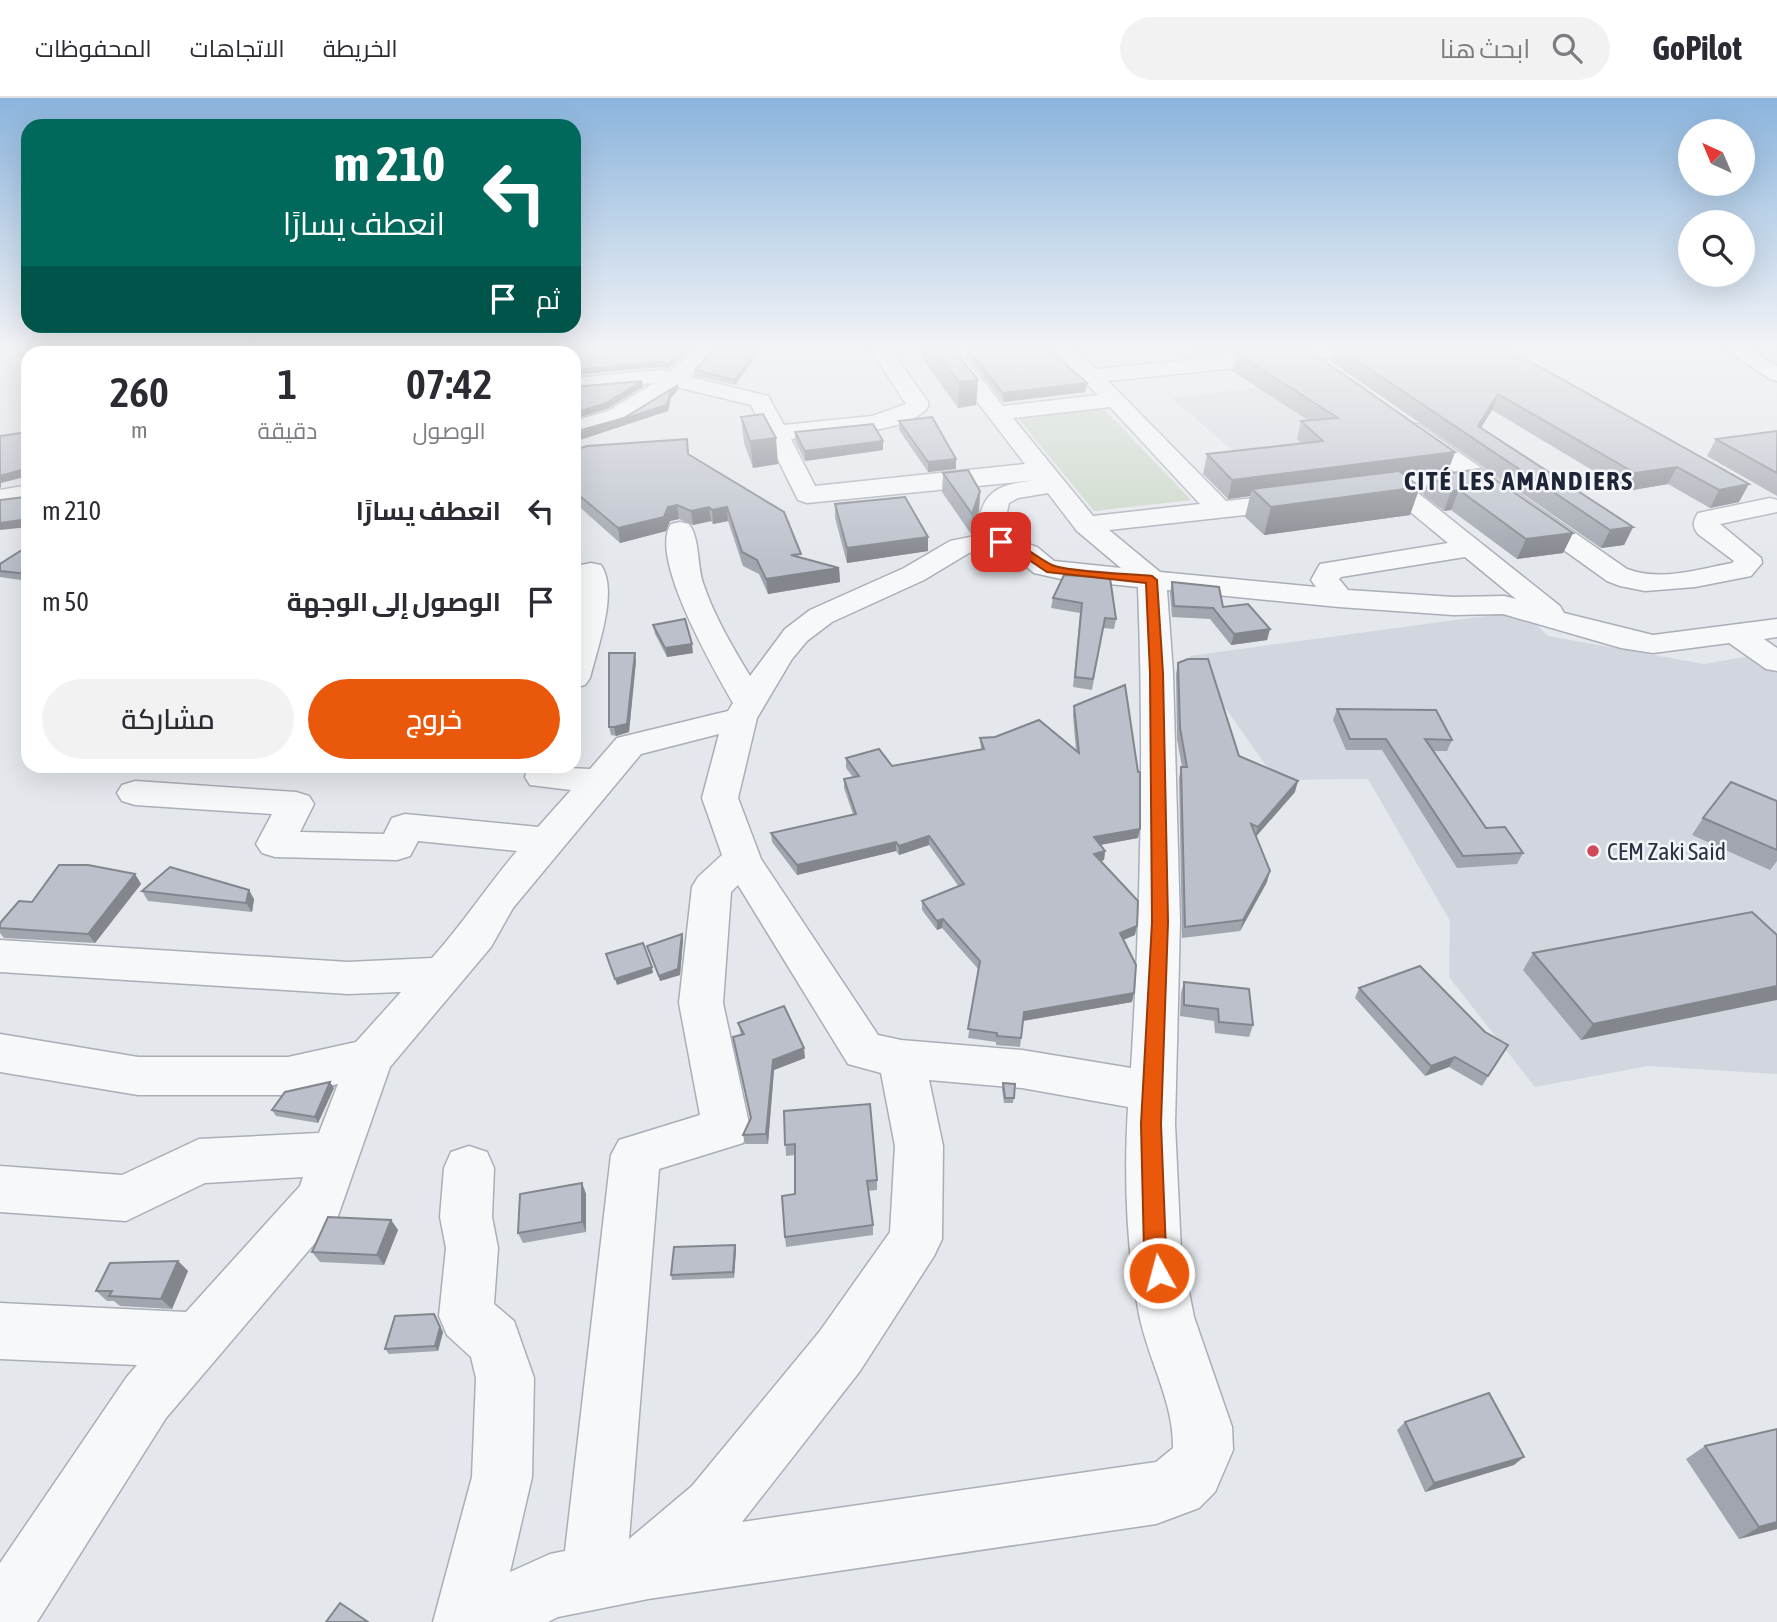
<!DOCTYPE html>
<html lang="ar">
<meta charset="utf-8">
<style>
:root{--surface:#fff;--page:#f2f2f3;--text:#2b2b33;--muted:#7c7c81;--line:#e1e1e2;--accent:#ea580c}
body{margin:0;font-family:"Asap Condensed",Cairo,sans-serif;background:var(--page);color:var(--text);direction:rtl;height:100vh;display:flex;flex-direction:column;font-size:26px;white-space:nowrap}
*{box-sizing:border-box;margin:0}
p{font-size:23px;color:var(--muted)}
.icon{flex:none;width:38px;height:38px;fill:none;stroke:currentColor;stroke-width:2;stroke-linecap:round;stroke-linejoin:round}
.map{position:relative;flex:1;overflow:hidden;direction:ltr}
.details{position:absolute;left:21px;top:248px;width:560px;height:427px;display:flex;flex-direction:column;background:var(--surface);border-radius:21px;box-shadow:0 7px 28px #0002;direction:rtl}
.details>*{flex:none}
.hud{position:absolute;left:21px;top:21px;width:560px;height:214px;border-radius:21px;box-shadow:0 7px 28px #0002;direction:rtl;background:#00695c;color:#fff;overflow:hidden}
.needle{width:46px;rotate:316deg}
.fabs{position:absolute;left:1678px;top:21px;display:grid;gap:14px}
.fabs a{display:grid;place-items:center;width:77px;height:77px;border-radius:50%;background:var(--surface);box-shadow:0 7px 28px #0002;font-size:35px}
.pin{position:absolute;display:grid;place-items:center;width:60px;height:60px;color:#fff;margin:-30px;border-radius:14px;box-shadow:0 4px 10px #0006}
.me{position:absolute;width:77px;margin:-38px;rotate:353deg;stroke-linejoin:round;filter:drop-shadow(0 0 5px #0008)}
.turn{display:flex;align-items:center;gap:24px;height:147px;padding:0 21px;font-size:32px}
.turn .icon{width:91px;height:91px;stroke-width:2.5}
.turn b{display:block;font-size:49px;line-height:60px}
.then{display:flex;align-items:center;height:66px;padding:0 21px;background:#0003;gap:14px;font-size:26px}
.eta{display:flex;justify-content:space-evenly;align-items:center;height:119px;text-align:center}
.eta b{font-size:42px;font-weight:600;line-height:49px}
.primary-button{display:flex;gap:14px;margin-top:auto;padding:14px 21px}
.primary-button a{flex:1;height:80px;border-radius:42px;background:var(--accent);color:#fff;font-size:28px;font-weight:600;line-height:80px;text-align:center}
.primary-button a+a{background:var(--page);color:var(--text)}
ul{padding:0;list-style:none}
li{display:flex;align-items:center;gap:21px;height:91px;padding:0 21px}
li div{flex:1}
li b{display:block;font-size:26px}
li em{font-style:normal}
header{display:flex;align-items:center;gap:42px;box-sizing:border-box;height:98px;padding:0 35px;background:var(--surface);border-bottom:2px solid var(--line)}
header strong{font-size:33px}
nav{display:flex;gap:38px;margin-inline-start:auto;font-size:24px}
.search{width:490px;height:63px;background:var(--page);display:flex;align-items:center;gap:18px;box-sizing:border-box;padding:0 24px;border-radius:38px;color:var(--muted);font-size:26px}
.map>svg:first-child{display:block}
</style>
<header>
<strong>GoPilot</strong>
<div class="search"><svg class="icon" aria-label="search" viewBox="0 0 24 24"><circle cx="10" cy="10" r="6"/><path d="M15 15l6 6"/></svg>ابحث هنا</div>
<nav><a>الخريطة</a><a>الاتجاهات</a><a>المحفوظات</a></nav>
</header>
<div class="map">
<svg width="1777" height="1524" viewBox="0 0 1777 1524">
<rect width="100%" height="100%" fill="#e4e7ec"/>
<g fill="#d2d6de">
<polygon points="1305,284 1386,343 1241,360 1172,300"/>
<polygon points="1523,513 1548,538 1704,566 1757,557 1777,570 1777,976 1648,968 1535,989 1449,879 1450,823 1368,681 1276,682 1189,558"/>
</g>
<polygon fill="#c9d6c5" points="1104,311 1191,402 1094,413 1018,320"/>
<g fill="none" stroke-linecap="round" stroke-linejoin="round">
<g stroke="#a9aeb7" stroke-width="3">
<g id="minor">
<path d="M697,251H718L690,279L768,298L784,327L872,318L906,306L870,251H891L928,304V309C909,336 822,338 791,341L815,388L1025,366L942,258L939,254L941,251H986L983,255L963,258L1003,308L1098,297L1052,251H1075L1097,271L1297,251H1373L1363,257L1108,283L1226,403L1300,395L1309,398L1313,403L1309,408L1300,411L1109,432L1160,474L1316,489L1311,482L1320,466L1448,445L1391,398L1367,402L1358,399L1354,394L1358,389L1367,386L1456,375L1402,336L1398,331L1402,326H1418L1627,471C1660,484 1699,471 1732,465L1734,463L1698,436C1692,428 1693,423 1698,415L1770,400L1777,402V414L1720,426L1761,460L1762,465L1751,478L1695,489L1645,493L1620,488L1607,483L1473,387L1418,395L1560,508L1564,515L1653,537L1777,521V539L1764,541L1777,550V573L1766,571L1729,545L1653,555L1621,550L1503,516L1453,517L1339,509L1167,492L1173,575L1180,824L1175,1026L1181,1153L1194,1219L1232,1329L1233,1352L1215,1394L1199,1410L1156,1426L648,1501L558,1519L548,1524H433L472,1379L476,1280L471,1259L447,1237L439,1218L446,1150L440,1119L444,1070L451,1054L469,1048L487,1054L494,1070L492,1119L498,1150L494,1206L514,1223L534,1280L532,1379L510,1474L550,1456L565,1453L611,1057L619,1042L700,1017L679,905L692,789L698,779L722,757L702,700L719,636L641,656L513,810L491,849L390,969L338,1118L166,1320L37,1524H0V1465L126,1280L137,1267L0,1261V1205L186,1214L300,1088L303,1079L205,1085L126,1123L0,1114V1068L122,1077L199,1041L319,1035L338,986L288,997H138L0,974V936L138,959H288L356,944L401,894L348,896L0,874V842L348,864L432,860C463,826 487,788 517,753L418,743L410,758L397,762L275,759L262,755L256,746L272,716L135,707L122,703L117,695L122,687L135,683L296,694L309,698L314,706L300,734L384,736L392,720L405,716L538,729L571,692L530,687L525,679L528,668L590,671L617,640L728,613L733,605C715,573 648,459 671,426L680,424L689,426C700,441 697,467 703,485C714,518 732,548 750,578L785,531L810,512L904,470L950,443L975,438C983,393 993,387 1037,382L807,405L798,402L751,307L677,289L624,323L574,337V323L608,313L654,285L574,292V280L659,272L669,274ZM1110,309L1200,406L1093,418L1013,320ZM1048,395L1077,433L1121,470L1054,463L1037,449L1002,437L1009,405L1018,400ZM988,451L1017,461L1034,475L1061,481L1138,489C1144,649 1141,810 1131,970L1022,952L901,942L878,937L761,761L738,700L757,620L792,561L807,543L832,524L924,482L969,455ZM1465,459L1516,501L1504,498L1453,499L1348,492L1339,481L1341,479ZM738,787L848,966L881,975L895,1048L890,1134L820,1233L692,1388L629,1441L659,1071L743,1045L750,1030L723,905L731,794ZM929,982L1022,990L1128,1009C1124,1077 1126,1149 1139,1216C1148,1262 1174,1304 1173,1350L1156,1364L742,1424L860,1273L934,1158L942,1141L943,1048Z"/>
<polygon points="28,387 28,403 0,408 0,392"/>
<path d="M591,465L601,467C619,493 597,551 590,580L585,587L574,590V523L578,507L577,473L581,467Z"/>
</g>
</g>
<g stroke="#8b94a3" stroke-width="3">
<polygon id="highway" points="1724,251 1749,251 1777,268 1777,283 1770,281"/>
</g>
<use href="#minor" fill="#f7f8fa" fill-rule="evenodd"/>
<use href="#highway" fill="#fff" fill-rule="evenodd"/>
</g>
<g fill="#a1a5ae">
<polygon points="692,251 668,271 659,269 574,277 574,256"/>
<polygon points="761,251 735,287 695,278 695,272"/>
<polygon points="921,251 953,251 978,282 976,307 958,310 921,259"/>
<polygon points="1195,251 1256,251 1201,257 1195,254"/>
<polygon points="1333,251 1506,251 1739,404 1710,410 1668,386 1627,393 1492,312 1481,330 1633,429 1624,447 1601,450 1330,263"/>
<polygon points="968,252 1087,285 1085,294 1003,304 968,260"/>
<polygon points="1236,255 1455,354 1448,373 1406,379 1410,417 1264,437 1245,419 1250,398 1228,401 1203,376 1207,356 1301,345 1297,341 1301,323 1308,322 1232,273"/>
<polygon points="741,319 778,366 753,370 744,345"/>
<polygon points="899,323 956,361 956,371 928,374 899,332"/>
<polygon points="1777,333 1777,398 1707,358 1716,341"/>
<polygon points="795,334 883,343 883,352 805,363 795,343"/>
<polygon points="574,352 689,357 801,460 839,470 840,484 768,496 759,476 743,468 728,423 713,426 711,423 693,427 679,421 670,423 666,433 620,445 574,404"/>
<polygon points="943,375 980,393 979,413 971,436 942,394"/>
<polygon points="1430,378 1573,435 1563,455 1517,461 1451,412 1444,413 1423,397"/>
<polygon points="835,406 928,453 847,465 835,420"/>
<polygon points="28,448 28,483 0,479 0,466"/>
<polygon points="1064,477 1116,521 1114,531 1103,530 1092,592 1073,589 1080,515 1051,510 1053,500"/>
<polygon points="1172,484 1270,531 1267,542 1231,547 1210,521 1172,519 1170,495"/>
<polygon points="653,527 693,555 667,559 655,536"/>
<polygon points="636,563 629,634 616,638 611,637 609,629"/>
<polygon points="1178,565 1239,658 1295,694 1256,738 1267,784 1240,833 1182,840 1179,680 1181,669 1182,669 1177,641 1176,576"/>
<polygon points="1074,608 1138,740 1101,747 1105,753 1104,762 1100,763 1135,837 1123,842 1132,904 1023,923 1020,949 996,947 996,944 968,940 979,872 942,830 937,832 922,812 922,803 959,789 929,747 899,757 896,753 797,777 772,744 771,735 853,716 844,690 844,681 853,679 846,670 846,660 892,668 981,651 980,640 1076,653 1073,617"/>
<polygon points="1337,611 1452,642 1447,653 1432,653 1486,730 1523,755 1517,766 1457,770 1382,652 1346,652 1333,622"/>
<polygon points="1777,703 1777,763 1770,772 1692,737 1703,720"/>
<polygon points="135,776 141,786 95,845 4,840 0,835 0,825"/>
<polygon points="142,793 254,801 252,814 148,803"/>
<polygon points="1752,814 1581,942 1523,872 1533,855"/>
<polygon points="682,836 683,842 680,877 660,883 647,848"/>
<polygon points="1184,884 1253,927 1249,939 1215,935 1214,923 1180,918 1181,895"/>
<polygon points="1359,890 1485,934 1508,947 1482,988 1449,969 1425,978 1355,900"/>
<polygon points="738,925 805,960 774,972 768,1046 745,1046 743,1037 751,1021 733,939 741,937"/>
<polygon points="1003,985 1015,986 1013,1005 1004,1005 1002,991"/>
<polygon points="334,990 318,1025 276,1018 272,1012"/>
<polygon points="784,1013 877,1082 877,1092 868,1093 873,1127 873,1137 786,1149 785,1139 795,1096 795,1057 786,1058"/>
<polygon points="582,1085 586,1096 586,1134 523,1145 518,1135"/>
<polygon points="391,1122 398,1132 384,1167 320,1164 312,1154"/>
<polygon points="735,1147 736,1152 734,1180 672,1182 671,1177"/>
<polygon points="178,1163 188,1173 172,1211 120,1208 114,1203 107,1203 96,1193"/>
<polygon points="437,1221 443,1234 438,1253 389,1256 385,1251"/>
<polygon points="1405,1324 1514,1367 1425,1394 1397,1332"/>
<polygon points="1777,1331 1777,1431 1739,1441 1686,1361 1705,1348"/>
</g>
<g fill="#83868d">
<polygon points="685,251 692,251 668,271 668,266"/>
<polygon points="757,251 761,251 735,287 735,282"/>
<polygon points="1202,251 1256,251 1201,257"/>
<polygon points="658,264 659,269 574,277 574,272"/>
<polygon points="978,282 976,307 958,310 959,284"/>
<polygon points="642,283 643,289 607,311 574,321 574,315"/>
<polygon points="1087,285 1085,294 1003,304 1003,295"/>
<polygon points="678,287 678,292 671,300 668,313 574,344 574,337 667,307 670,294"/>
<polygon points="1498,296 1492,312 1474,341 1478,328"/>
<polygon points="776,340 778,366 753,370 750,343"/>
<polygon points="883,343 883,352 805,363 805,353"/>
<polygon points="1455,354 1448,373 1259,397 1252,391 1250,398 1228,401 1232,382"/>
<polygon points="956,361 956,371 928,374 928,364"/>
<polygon points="1677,369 1668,386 1627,393 1635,375"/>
<polygon points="28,370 28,378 1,385 1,389 0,390 0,378"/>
<polygon points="1749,386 1739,404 1710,410 1719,392"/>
<polygon points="1420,389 1410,417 1264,437 1271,409"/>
<polygon points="1459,392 1451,412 1444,413 1451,393"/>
<polygon points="980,393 979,413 971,436 972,416"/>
<polygon points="677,407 679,421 670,423 666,433 620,445 618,430 668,409"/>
<polygon points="709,409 711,423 693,427 691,413"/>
<polygon points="727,409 728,423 713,426 712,412"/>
<polygon points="28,421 28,429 0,432 0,425"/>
<polygon points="1633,429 1624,447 1601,450 1610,432"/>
<polygon points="1573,435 1563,455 1517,461 1526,441"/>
<polygon points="928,439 928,453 847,465 847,450"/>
<polygon points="839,470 840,484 768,496 766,481"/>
<polygon points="1270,531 1267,542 1231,547 1234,536"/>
<polygon points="692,546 693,555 667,559 665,550"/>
<polygon points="635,555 636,563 629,634 616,638 614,629"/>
<polygon points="1298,683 1295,694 1254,741 1258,729"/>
<polygon points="1140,731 1138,740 1093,748 1094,739"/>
<polygon points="929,738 929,747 899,757 899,748"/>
<polygon points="896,744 896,753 797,777 797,767"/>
<polygon points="1105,753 1104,762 1092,766 1094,756"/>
<polygon points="1270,773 1267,784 1240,833 1243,822"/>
<polygon points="135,776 141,786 95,845 88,836"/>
<polygon points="249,792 254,801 252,814 246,805"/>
<polygon points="943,821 942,830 937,832 937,823"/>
<polygon points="1137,828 1135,837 1118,844 1120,835"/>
<polygon points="682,836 683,842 680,877 660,883 659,878"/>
<polygon points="652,869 653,875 617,887 615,881"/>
<polygon points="1777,888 1777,902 1581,942 1593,926"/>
<polygon points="1134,895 1132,904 1022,923 1024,914"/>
<polygon points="804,950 805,960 774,972 768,1046 766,1036 773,962"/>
<polygon points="1455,959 1449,969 1425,978 1431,968"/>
<polygon points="330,984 334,990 318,1025 315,1019"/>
<polygon points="582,1085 586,1096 586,1134 582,1124"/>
<polygon points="391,1122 398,1132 384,1167 377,1157"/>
<polygon points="735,1147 736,1152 734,1180 733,1174"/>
<polygon points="178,1163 188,1173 172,1211 161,1201"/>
<polygon points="434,1216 443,1234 438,1253 435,1248"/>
<polygon points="1524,1359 1514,1367 1425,1394 1434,1385"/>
<polygon points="1777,1424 1777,1431 1739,1441 1759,1429"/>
</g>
<g fill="#bbc0ca" stroke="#83868d" stroke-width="2">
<polygon points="434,251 685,251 668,266 658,264 574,272 574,256 430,256"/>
<polygon points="715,251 757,251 735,282 695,272"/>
<polygon points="934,251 953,251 978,282 959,284"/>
<polygon points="971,251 1048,251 1087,285 1003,295 968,252"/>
<polygon points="1273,251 1307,251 1455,354 1232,382 1207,356 1323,343 1301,323 1338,320 1236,255"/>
<polygon points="1340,251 1506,251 1540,269 1749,386 1719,392 1677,369 1635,375 1498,296 1478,328 1633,429 1610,432"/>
<polygon points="642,283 606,305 574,315 574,289"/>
<polygon points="678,287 670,294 667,307 574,337 574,334 624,320"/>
<polygon points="763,316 776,340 750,343 741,319"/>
<polygon points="932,319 956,361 928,364 899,323"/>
<polygon points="873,326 883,343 805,353 795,334"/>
<polygon points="1777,333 1777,375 1716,341"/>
<polygon points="28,334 28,370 0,378 0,338"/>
<polygon points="687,341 688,356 784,414 801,456 791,457 839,470 766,481 757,462 742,454 727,409 712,412 709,409 691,413 677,407 668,409 664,419 618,430 574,393 574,378 577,377 574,376 574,352 587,348"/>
<polygon points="1480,371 1573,435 1526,441 1459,392 1451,393 1430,378"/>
<polygon points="968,372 980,393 972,416 943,375"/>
<polygon points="1399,373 1420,389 1271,409 1252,391"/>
<polygon points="28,394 28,421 0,425 0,402 25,399 27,395"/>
<polygon points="905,399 928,439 847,450 835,406"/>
<polygon points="28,448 28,476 0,473 0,466"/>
<polygon points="1064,477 1110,480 1116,521 1105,520 1093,581 1075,579 1082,505 1053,500"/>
<polygon points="1172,484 1219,489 1223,509 1248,506 1270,531 1234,536 1213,510 1174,508"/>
<polygon points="685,521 692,546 665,550 653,527"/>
<polygon points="609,555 635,555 627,626 614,629 609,629"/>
<polygon points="1188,561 1208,561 1239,658 1298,683 1258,729 1251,726 1270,773 1243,822 1185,829 1181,669 1187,669 1180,630 1178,565"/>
<polygon points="1125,587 1138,674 1140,674 1140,731 1094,739 1105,753 1094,756 1138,803 1137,828 1120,835 1136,867 1134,895 1024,914 1021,940 997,938 997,935 968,931 980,863 943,821 937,823 922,803 964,786 929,738 899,748 896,744 797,767 771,735 856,716 844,681 859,678 846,660 879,651 892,668 984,651 980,640 995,639 1039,622 1079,655 1074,608"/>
<polygon points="1337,611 1436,612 1452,642 1425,641 1486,730 1505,729 1523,755 1463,758 1386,641 1350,641"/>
<polygon points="1731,684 1777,703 1777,752 1703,720"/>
<polygon points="59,767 88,767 135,776 88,836 0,830 0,825 19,803 32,804"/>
<polygon points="170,769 249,792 246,805 142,793"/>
<polygon points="1752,814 1777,837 1777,888 1593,926 1533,855"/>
<polygon points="682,836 678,871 659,878 647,848"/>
<polygon points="643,845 652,869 615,881 606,856"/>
<polygon points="1420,868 1485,934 1508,947 1488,978 1455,959 1431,968 1359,890"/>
<polygon points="1184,884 1249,891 1253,927 1219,924 1218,911 1184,907"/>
<polygon points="784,908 804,950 773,962 766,1036 743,1037 751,1020 733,939 744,936 738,925"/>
<polygon points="330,984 315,1019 272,1012 285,994"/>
<polygon points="1003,985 1015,986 1014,1000 1005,1000"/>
<polygon points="870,1006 877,1082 867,1083 873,1127 785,1139 782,1098 795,1096 795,1046 785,1047 784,1013"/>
<polygon points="582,1085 582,1124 518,1135 520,1096"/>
<polygon points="328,1119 391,1122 377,1157 312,1154"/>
<polygon points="735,1147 733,1174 671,1177 674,1149"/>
<polygon points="178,1163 161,1201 109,1198 112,1193 96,1193 110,1165"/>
<polygon points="434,1216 440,1229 435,1248 385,1251 395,1218"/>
<polygon points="1489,1295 1524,1359 1434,1385 1405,1324"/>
<polygon points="1777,1331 1777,1424 1759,1429 1705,1348"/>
<polygon points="340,1505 368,1524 326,1524"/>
</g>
<linearGradient id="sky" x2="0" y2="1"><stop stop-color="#8bb4dd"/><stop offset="0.54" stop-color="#f3f4f6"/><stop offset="1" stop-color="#f3f4f6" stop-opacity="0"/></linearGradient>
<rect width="1777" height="465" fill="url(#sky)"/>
<path fill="#ea580c" stroke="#983908" stroke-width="2" d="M997,442C1017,440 1035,459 1052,467C1066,474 1132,476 1152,478L1157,482L1163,575L1168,824L1161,1026L1166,1153L1170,1175L1167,1183L1159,1186L1151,1183L1144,1153L1141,1026L1152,824L1150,575L1146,485L1047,474L1023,458L997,447Z"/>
<circle fill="#d1495b" stroke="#f4f6f9" stroke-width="2.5" cx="1593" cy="753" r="7"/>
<g text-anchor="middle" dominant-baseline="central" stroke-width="5" stroke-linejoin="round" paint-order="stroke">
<g font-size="24" fill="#2b3445" stroke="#f4f6f9" text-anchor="start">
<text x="1607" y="753">CEM Zaki Said</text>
</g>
<g font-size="26" font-weight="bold" letter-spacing="2" fill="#1d2536" stroke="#f4f6f9">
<text x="1519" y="383">CITÉ LES AMANDIERS</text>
</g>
</g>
</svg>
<div class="fabs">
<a><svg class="needle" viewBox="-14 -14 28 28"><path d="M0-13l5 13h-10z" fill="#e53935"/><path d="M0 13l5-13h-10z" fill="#7c7c81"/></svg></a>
<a><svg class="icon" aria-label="search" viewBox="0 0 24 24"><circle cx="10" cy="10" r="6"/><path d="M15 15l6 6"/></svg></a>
</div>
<div class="pin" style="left:1001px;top:444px;background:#d93025"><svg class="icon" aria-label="arrive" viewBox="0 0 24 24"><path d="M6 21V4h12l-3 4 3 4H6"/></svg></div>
<svg class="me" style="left:1159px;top:1175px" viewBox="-20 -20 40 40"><circle r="17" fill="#ea580c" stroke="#fff" stroke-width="3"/><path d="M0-11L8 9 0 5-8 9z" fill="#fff"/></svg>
<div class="hud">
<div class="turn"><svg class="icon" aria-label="left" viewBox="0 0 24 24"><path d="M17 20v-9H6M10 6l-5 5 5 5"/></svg><div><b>210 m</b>انعطف يسارًا</div></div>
<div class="then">ثم<svg class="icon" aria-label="arrive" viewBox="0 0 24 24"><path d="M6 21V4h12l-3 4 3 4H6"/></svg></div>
</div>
<section class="details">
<div class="eta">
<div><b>07:42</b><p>الوصول</p></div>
<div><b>1</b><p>دقيقة</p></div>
<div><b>260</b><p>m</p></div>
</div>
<ul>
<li><svg class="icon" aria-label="left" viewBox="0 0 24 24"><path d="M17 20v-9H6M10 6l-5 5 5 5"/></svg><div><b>انعطف يسارًا</b></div><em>210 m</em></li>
<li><svg class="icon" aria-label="arrive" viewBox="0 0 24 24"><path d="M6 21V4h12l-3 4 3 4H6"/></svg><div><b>الوصول إلى الوجهة</b></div><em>50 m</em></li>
</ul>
<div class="primary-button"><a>خروج</a><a>مشاركة</a></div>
</section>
</div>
